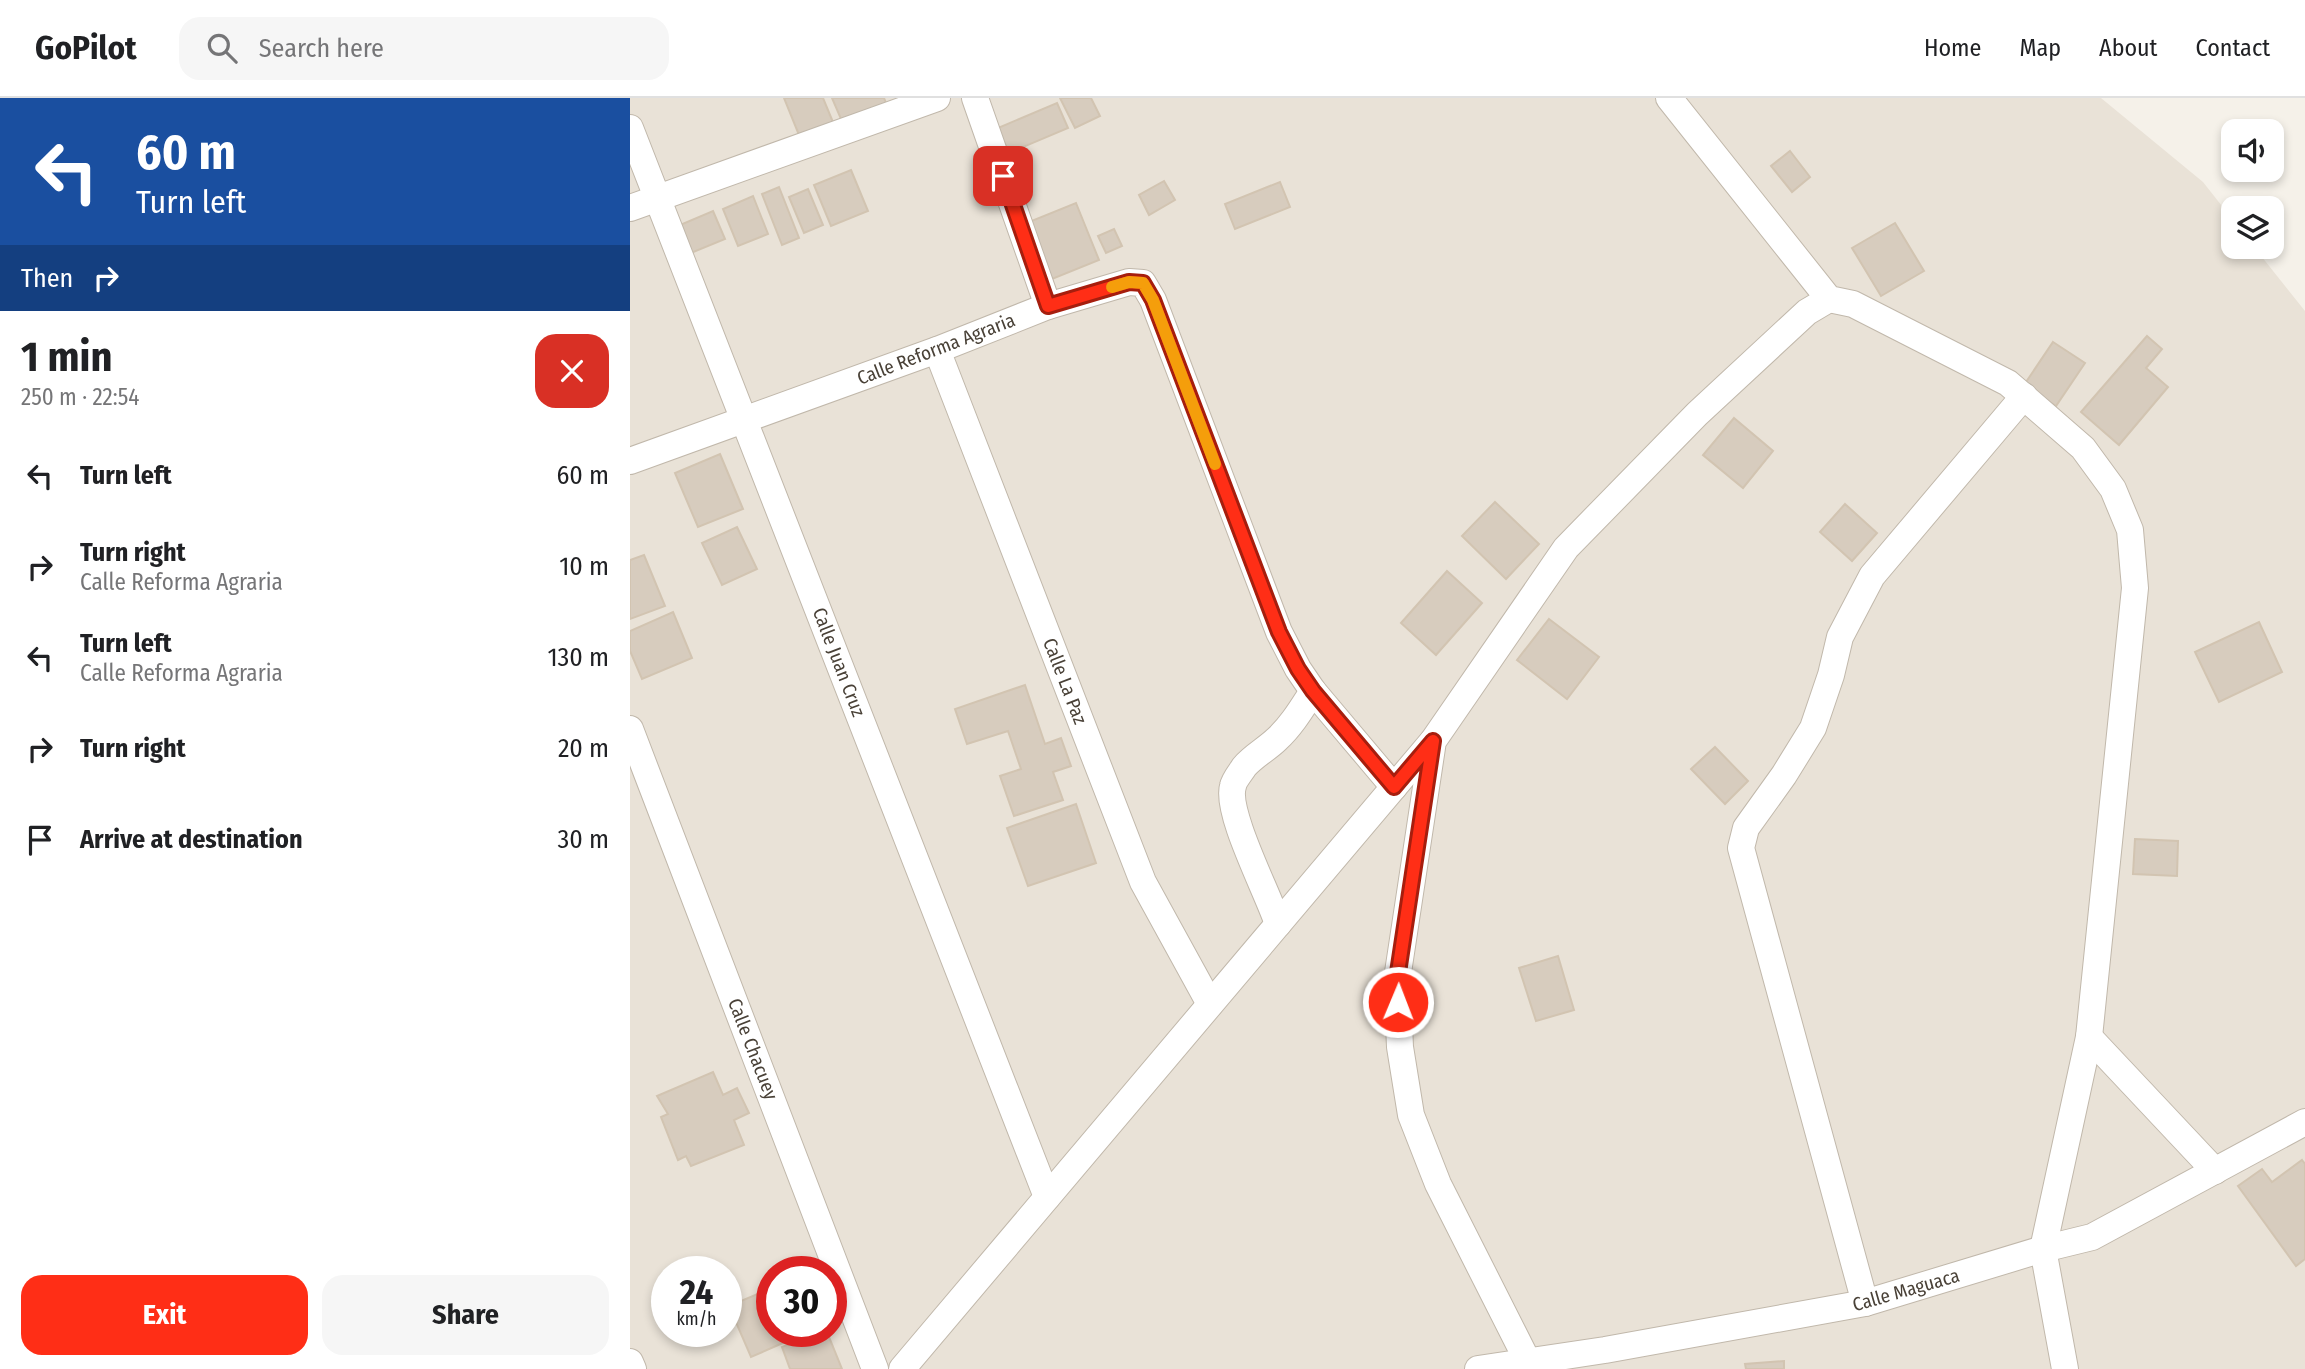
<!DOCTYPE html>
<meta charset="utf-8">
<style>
:root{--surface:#fff;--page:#f6f6f6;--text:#202124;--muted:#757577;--line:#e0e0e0;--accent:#ff2e16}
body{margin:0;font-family:"Fira Sans Condensed",sans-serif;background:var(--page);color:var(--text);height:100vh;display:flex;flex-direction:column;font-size:26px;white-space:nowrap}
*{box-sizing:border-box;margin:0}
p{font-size:23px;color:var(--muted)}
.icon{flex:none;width:38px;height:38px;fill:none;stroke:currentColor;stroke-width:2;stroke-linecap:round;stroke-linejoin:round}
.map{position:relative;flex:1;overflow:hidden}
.drawer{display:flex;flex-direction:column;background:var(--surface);width:630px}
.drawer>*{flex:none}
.guide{background:#1a4fa0;color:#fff;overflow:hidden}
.fabs{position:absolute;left:1591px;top:21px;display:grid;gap:14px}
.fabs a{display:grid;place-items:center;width:63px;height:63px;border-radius:14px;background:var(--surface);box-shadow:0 4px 10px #0003;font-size:35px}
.speed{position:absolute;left:21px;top:1158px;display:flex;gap:14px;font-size:35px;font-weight:700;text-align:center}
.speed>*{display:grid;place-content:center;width:91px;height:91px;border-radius:50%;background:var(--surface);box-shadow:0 4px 10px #0003;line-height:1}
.speed small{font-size:18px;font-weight:400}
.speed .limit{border:10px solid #d22;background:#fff;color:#111}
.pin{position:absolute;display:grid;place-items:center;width:60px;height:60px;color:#fff;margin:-30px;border-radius:14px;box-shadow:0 4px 10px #0006}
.me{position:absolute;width:77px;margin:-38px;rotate:1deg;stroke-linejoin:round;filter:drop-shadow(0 0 5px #0008)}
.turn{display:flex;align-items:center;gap:24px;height:147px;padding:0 21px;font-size:32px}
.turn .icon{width:91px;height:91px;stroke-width:2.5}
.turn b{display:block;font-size:49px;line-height:60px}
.then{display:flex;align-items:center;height:66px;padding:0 21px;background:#0003;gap:14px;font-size:26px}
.round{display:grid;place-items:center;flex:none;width:74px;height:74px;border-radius:21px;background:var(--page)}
.overview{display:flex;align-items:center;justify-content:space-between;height:119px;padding:0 21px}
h1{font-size:42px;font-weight:700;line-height:52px}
.action{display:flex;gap:14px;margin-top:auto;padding:14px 21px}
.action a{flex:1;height:80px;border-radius:21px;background:var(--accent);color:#fff;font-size:28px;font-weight:700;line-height:80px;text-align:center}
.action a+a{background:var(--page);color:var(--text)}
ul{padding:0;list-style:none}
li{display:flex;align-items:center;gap:21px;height:91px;padding:0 21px}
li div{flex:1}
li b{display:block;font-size:26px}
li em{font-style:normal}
header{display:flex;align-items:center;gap:42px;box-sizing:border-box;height:98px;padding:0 35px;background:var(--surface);border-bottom:2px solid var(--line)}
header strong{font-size:33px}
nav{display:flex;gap:38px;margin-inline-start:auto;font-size:24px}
.search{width:490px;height:63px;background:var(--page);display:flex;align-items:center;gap:18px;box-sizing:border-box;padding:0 24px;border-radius:21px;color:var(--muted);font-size:26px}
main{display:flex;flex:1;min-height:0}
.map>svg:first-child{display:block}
</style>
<header>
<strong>GoPilot</strong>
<div class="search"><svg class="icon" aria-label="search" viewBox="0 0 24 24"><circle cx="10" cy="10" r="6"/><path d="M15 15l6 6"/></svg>Search here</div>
<nav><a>Home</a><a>Map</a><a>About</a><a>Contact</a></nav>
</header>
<main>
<section class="drawer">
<div class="guide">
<div class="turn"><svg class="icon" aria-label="left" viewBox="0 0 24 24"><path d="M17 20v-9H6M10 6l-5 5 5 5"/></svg><div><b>60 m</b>Turn left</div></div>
<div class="then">Then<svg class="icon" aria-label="right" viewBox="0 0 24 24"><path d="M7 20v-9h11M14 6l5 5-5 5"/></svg></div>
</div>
<div class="overview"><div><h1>1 min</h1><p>250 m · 22:54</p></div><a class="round" style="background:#d93025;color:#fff"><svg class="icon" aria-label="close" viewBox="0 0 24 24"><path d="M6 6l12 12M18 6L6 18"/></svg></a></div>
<ul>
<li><svg class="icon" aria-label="left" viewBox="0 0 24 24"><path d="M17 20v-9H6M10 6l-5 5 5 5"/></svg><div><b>Turn left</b></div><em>60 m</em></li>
<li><svg class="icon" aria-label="right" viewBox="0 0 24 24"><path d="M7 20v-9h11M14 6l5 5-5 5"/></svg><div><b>Turn right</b><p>Calle Reforma Agraria</p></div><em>10 m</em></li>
<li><svg class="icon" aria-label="left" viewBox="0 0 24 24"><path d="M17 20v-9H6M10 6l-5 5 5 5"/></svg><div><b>Turn left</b><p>Calle Reforma Agraria</p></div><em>130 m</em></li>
<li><svg class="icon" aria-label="right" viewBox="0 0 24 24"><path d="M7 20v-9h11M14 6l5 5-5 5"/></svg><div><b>Turn right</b></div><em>20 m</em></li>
<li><svg class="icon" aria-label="arrive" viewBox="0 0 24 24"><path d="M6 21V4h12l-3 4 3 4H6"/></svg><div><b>Arrive at destination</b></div><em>30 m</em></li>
</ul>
<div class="action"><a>Exit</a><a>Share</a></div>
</section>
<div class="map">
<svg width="1675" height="1271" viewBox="0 0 1675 1271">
<rect width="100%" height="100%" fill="#f5f1e9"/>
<path fill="#e9e2d7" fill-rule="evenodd" d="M0,0H1471L1573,84L1603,122V149H1624L1675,213V1271H0ZM37,1174H96V1234H37ZM142,1174H201V1234H142Z"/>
<g fill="#d7ccbe" stroke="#d2c4b1" stroke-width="2">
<polygon points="154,0 193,0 205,29 171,42"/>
<polygon points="202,0 254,0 258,10 214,28"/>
<polygon points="430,0 461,0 470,18 445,30"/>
<polygon points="427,5 438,30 379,55 368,30"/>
<polygon points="1160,53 1180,79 1162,94 1141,68"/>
<polygon points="221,72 238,113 201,128 184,87"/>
<polygon points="534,83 545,102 519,117 509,97"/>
<polygon points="650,84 660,109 605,131 595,106"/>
<polygon points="149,89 169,140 152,147 132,96"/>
<polygon points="178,91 193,127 174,135 159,99"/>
<polygon points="123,98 138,136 108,148 93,111"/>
<polygon points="446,105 469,162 422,181 399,124"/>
<polygon points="83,113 95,141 61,155 50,127"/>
<polygon points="1265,125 1294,173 1251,198 1222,150"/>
<polygon points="484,131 492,148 476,155 468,138"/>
<polygon points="1517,238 1532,251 1516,270 1538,289 1489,347 1451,314"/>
<polygon points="1423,244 1455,265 1426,308 1394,287"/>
<polygon points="1104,320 1143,353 1113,390 1073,357"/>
<polygon points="90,356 113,411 68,429 45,375"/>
<polygon points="865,404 909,446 876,481 832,438"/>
<polygon points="1215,406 1247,435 1222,463 1190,434"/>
<polygon points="107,429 127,471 92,487 72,445"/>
<polygon points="14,457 35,508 0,521 0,462"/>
<polygon points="817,473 852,505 806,557 771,525"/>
<polygon points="43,514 62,560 12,581 0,553 0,533"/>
<polygon points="919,521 969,559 937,601 887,562"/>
<polygon points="1629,524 1652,574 1589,604 1565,554"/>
<polygon points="395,587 415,646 431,640 441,668 423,674 433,702 384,718 370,678 391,671 378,633 337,646 325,611"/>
<polygon points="1085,649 1118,683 1095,706 1061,671"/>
<polygon points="446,706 466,765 398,788 377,730"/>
<polygon points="1505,741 1548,743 1547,778 1503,776"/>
<polygon points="928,858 944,912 906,923 889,870"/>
<polygon points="83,974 93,997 107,990 119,1015 104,1022 114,1047 61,1068 56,1058 48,1062 31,1019 38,1016 27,998"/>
<polygon points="1672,1062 1675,1066 1675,1161 1666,1168 1608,1088 1632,1071 1642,1084"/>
<polygon points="142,1190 142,1234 178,1234 121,1259 99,1208"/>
<polygon points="190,1234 197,1234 212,1271 160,1271 152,1249"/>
<polygon points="1154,1263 1154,1271 1116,1271 1115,1266"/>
</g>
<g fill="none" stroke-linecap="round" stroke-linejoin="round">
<g stroke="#c1b8ab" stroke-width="28">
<g id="minor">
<polyline points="345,0 418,208"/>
<polyline points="1039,0 1199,201 1223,206 1378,285 1453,350 1483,391 1500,432 1505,490 1459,939 1413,1151 1435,1271"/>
<polyline points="0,30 417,1099"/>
<polyline points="0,110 307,0"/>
<polyline points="307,252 513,784 580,906"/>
<polyline points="0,363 307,252 418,208 499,184 513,185 523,202 649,534 668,571 683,593 764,689"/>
<polyline points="0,631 245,1271"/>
<path d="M648,826C638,795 595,714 603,688C604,682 611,674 614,669C623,658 637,651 647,641C662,627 672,610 683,593"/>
<polyline points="1459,939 1585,1073"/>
<polyline points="1235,1205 1111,750 1116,730 1154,677 1183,630 1201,577 1210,539 1242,478 1394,298"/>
<polyline points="897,1262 808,1086 781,1017 770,949 767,881 803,643 936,450 1067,316 1177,214 1199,201"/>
<polyline points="0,1264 3,1271"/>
<polyline points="272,1271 802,644"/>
<polyline points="848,1271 975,1252 1235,1205 1413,1151 1462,1139 1675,1024"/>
</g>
</g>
<use href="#minor" stroke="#fff" stroke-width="26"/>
</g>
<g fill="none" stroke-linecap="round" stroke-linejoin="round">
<g stroke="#a61e0e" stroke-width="18">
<polyline id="route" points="373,78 418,208 499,184 513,185 523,202 649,534 668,571 683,593 764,689 803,643 767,881 768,904"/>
</g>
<use href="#route" stroke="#ff2e16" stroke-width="12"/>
<polyline stroke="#f59e0b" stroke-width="12" points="482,189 499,184 513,185 523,202 585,366"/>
</g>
<g text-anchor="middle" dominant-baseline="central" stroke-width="5" stroke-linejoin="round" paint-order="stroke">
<g font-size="19" fill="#494137" stroke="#fff">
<text transform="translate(306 251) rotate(-21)">Calle Reforma Agraria</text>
<text transform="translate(209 564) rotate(69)">Calle Juan Cruz</text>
<text transform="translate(435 583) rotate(69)">Calle La Paz</text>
<text transform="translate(123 951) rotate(69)">Calle Chacuey</text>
<text transform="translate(1276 1192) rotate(-16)">Calle Maguaca</text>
</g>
</g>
</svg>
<div class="fabs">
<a><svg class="icon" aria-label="sound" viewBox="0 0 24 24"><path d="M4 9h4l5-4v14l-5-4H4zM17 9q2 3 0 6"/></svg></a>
<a><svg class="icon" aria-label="layers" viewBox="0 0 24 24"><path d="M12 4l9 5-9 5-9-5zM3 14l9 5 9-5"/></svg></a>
</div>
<div class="speed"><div>24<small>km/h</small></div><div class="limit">30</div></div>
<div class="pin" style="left:373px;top:78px;background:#d93025"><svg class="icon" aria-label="arrive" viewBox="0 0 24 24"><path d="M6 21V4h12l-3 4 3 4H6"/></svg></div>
<svg class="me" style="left:768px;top:904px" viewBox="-20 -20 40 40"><circle r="17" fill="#ff2e16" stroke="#fff" stroke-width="3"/><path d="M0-11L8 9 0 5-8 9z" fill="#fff"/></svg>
</div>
</main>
